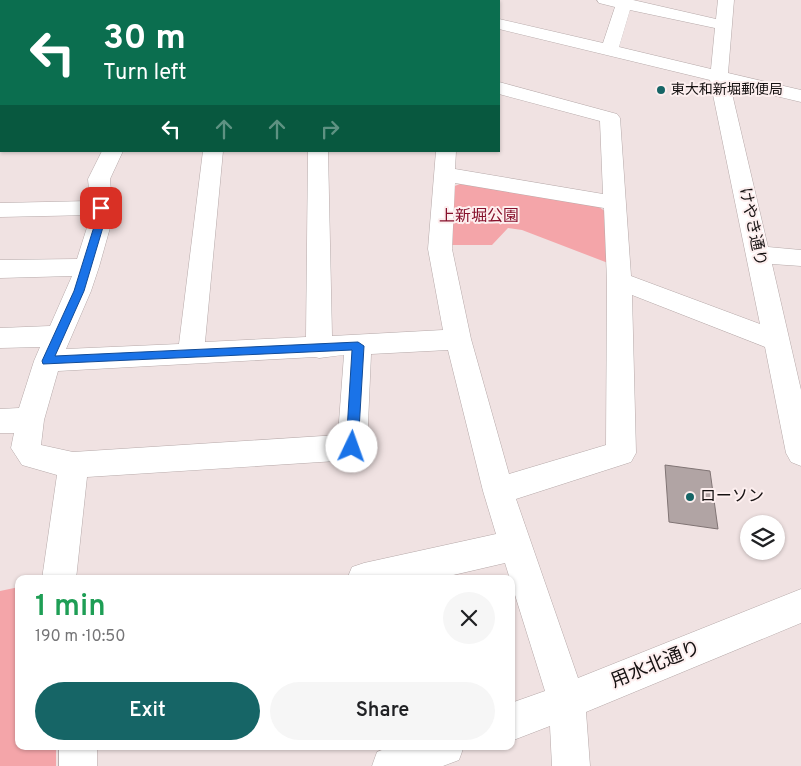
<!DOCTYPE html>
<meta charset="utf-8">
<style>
:root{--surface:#fff;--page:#f6f6f6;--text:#202124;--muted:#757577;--accent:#166566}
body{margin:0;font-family:Overpass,"Noto Sans JP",sans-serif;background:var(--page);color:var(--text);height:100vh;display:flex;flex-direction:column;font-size:19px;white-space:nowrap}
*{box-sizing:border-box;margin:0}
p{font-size:16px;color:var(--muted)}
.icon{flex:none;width:28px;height:28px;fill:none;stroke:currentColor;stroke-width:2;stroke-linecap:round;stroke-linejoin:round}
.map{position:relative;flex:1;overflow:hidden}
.sheet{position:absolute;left:15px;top:575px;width:500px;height:175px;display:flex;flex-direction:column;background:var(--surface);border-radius:10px;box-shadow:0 1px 4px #0004}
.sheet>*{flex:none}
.guide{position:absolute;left:0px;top:0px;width:500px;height:152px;box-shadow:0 1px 4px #0004;background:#0b6e4f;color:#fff;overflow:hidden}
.buttons{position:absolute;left:740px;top:515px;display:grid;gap:10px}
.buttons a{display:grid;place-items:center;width:45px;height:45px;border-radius:50%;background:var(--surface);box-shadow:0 1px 4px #0004;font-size:25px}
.pin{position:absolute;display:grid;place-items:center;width:42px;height:42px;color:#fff;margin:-21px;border-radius:10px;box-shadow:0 2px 8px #0006}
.me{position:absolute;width:55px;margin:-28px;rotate:3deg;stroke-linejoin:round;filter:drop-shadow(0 0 4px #0008)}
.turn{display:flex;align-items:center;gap:18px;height:105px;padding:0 20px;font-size:22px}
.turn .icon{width:65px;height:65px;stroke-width:2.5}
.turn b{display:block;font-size:35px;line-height:42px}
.lanes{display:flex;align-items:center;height:48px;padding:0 20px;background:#0003;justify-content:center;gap:25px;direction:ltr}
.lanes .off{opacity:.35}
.round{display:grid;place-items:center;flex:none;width:52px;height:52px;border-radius:26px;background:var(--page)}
.head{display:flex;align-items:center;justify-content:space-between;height:85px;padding:0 20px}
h1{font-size:30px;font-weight:600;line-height:38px;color:#1e9e55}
.cta{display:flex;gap:10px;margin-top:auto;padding:10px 20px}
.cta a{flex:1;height:58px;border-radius:30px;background:var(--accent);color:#fff;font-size:20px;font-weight:600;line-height:58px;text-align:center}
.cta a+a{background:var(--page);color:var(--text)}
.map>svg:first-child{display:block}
</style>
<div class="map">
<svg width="801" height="766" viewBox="0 0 801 766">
<rect width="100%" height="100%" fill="#f0e2e2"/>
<g fill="#f4a5a9">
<polygon points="460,184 598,206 606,212 608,263 522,230 508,228 492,245 451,245 452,187"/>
<polygon points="19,587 19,746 56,746 56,766 0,766 0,591"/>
</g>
<polygon fill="#b1a4a4" stroke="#807474" points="665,465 710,471 718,529 669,522"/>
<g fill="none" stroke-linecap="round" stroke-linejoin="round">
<g stroke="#b6a9a9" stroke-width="1">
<g id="minor">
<polygon points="388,0 409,0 410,1 389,1"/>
<path d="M597,0H633L716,19L718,0H734L728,73L801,90V102L730,85L768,247L801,250V266L772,264L801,390V466L791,462L786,453L765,347L632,295L636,453L631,462L516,499L578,678L801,589V623L586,712L590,766H552L550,726L511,741V703L545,691L505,563L436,579H347L352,567L364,563L496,534L483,491L448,350L371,354L367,447L362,456L352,460L87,477L76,579H42L57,475L22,465L11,448L14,433H0V409L19,408L34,361L40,347L0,348V328L50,326L72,276L0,278V260L77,259L91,215L0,217V203L90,201L88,179L102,151H123L110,179L113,217L99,267L91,291L66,349L179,344L203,151H223L205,342L306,337L308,151H328L332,336L443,330L428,249L436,151H456L455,169L603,194L600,121L499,94V82L617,114L620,118L631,276L760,324L710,80L499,29V19L603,43L615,7L599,3ZM630,10L715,28L711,69L619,47ZM455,183L604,208L607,281L606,445L509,474L471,339L452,249ZM344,355L338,435L73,452L41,445L44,420L58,371L315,357L319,358Z"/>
<rect x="0" y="16" width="1" height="10"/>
<rect x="0" y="68" width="1" height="10"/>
<rect x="59" y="746" width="38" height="20"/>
<polygon points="392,746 464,746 459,760 443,766 372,766 377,752"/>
</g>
</g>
<use href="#minor" fill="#fff" fill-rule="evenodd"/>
</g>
<polygon fill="#1a73e8" stroke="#114b97" points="101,205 105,208 106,217 84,291 55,356 358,342 364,346 358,447 357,451 352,452 348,451 346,447 352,350 43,364 42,361 74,291 97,217 96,208"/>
<g fill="#166566" stroke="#fdefef" stroke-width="2">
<circle cx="661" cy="90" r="5"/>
<circle cx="690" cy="497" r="5"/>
</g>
<g text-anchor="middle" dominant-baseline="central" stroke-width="4" stroke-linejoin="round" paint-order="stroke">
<g font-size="14" fill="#151111" stroke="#fdefef" text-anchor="start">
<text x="671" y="90">東大和新堀郵便局</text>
</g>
<g font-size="16" fill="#87112c" stroke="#fdefef">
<text x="479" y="217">上新堀公園</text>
</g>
<g font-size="16" fill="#151111" stroke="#fdefef">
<text transform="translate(752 227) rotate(78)">けやき通り</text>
</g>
<g font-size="16" fill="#151111" stroke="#fdefef" text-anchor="start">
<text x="700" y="497">ローソン</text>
</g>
<g font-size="19" fill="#151111" stroke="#fdefef">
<text transform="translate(656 665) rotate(-22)">用水北通り</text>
</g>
</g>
</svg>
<div class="buttons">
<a><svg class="icon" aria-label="layers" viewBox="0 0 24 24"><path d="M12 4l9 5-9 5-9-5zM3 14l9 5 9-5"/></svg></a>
</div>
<div class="pin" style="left:101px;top:208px;background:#d93025"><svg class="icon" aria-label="arrive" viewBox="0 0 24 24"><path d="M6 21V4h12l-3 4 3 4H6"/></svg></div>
<svg class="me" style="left:352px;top:447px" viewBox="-20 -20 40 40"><circle r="19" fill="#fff"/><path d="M0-13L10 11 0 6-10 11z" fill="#1a73e8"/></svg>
<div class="guide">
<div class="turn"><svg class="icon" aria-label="left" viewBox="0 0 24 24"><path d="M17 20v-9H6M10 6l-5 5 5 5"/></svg><div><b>30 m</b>Turn left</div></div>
<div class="lanes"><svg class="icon" aria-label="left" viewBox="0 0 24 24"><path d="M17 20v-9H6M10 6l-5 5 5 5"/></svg><svg class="icon off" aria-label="ahead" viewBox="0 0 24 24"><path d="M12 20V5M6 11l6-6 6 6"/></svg><svg class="icon off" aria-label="ahead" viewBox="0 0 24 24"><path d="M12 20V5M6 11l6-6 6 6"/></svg><svg class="icon off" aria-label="right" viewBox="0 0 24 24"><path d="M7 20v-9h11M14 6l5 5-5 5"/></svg></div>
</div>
<section class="sheet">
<div class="head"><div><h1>1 min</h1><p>190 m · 10:50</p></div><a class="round"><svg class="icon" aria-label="close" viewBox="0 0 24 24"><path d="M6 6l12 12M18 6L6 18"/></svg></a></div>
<div class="cta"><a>Exit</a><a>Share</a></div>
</section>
</div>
